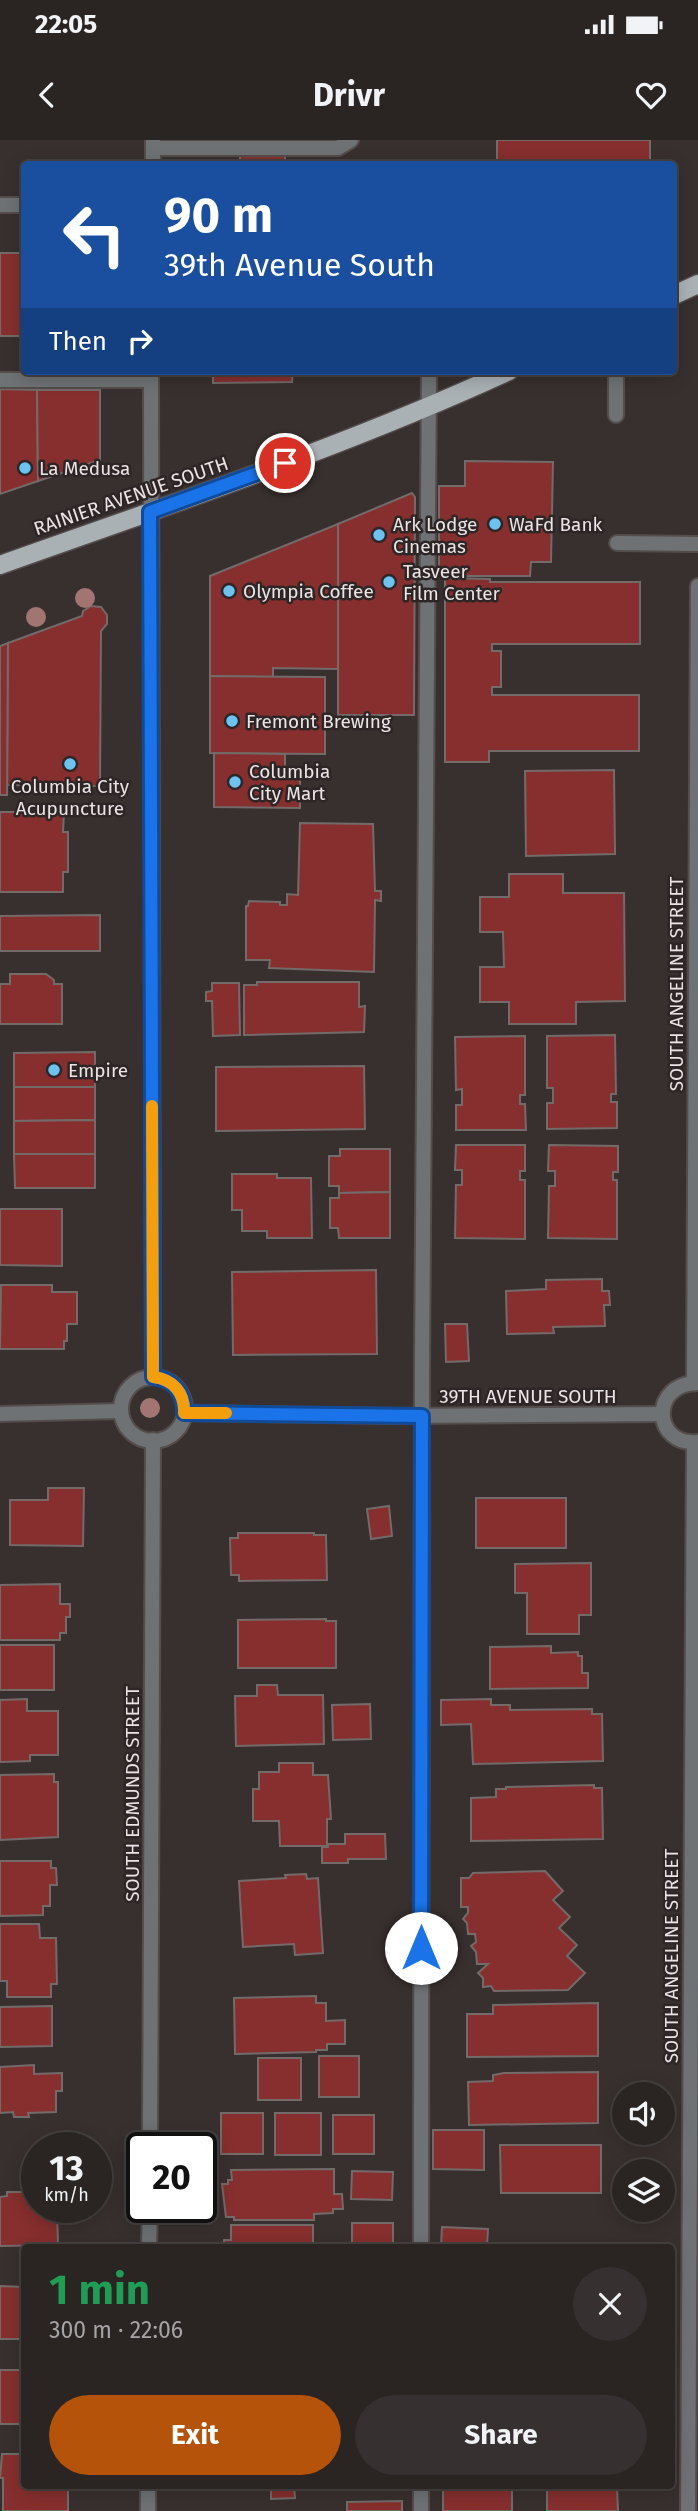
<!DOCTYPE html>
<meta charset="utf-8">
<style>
:root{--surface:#2a2423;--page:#363030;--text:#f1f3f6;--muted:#a5a4a6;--line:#464141;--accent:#b45309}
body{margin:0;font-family:"Fira Sans",sans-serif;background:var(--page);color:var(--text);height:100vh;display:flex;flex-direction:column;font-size:26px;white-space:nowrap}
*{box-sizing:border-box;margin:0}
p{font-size:23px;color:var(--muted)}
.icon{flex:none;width:38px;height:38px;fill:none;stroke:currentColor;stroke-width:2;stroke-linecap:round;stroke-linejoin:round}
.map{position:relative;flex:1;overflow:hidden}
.drawer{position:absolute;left:21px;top:2104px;width:654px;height:245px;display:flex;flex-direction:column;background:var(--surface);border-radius:7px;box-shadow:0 4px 18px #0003,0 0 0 2px var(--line)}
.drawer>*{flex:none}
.hud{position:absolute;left:21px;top:21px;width:656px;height:214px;border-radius:7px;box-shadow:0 4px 18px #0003,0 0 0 2px var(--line);background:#1a4fa0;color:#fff;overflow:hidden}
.fabs{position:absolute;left:612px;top:1942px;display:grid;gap:14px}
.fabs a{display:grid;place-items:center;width:63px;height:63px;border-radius:50%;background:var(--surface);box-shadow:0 4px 18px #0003,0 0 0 2px var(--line);font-size:35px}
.speed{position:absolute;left:21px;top:1992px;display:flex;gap:14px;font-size:35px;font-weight:700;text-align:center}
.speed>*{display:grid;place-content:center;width:91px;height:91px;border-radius:50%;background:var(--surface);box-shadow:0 4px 18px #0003,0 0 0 2px var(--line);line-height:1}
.speed small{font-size:18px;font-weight:400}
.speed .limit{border:4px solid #111;border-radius:10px;background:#fff;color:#111}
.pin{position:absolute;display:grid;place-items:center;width:60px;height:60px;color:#fff;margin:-30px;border:4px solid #fff;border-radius:50%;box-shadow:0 2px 7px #0007}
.me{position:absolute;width:77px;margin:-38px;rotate:0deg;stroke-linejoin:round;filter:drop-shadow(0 0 5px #0008)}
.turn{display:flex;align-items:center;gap:24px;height:147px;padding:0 28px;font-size:32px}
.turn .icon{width:91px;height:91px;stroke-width:2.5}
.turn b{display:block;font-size:49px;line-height:60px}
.then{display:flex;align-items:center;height:66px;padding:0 28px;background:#0003;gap:14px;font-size:26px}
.round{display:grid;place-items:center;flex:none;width:74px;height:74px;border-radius:37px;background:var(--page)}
.head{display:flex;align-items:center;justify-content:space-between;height:119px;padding:0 28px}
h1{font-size:42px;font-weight:700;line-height:52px;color:#1e9e55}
.cta{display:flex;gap:14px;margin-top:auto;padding:14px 28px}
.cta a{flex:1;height:80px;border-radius:42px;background:var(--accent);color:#fff;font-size:28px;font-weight:700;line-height:80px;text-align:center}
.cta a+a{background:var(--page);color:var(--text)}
.status{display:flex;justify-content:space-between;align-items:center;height:49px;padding:0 35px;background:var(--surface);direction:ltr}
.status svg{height:19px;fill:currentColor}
header{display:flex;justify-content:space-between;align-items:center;height:91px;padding:0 28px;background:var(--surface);font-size:32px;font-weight:700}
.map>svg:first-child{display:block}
</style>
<div class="status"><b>22:05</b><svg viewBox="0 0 49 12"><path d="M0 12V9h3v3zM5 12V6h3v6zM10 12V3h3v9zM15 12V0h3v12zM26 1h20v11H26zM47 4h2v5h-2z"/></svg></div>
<header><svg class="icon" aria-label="back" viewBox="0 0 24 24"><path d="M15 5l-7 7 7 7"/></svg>Drivr<svg class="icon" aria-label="heart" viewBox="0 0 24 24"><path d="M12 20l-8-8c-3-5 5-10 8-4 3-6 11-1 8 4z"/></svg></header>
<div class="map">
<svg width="698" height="2371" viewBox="0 0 698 2371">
<rect width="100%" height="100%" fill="#38302f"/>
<g fill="#862f2e" stroke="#736a69" stroke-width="2">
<rect x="240" y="0" width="45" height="24"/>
<rect x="497" y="0" width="153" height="24"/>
<rect x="0" y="113" width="24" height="83"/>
<rect x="38" y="231" width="71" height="1"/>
<polygon points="213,231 293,231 292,242 213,243"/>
<polygon points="0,249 37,250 38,341 0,354"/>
<polygon points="37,250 100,250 100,320 38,341"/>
<polygon points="465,321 553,322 551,422 531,422 530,436 439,436 439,346 465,346"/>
<polygon points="412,353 415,357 414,575 338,575 338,384"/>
<polygon points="338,384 338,529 273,528 273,537 210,536 210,436"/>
<polygon points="445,438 490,439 490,442 640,442 640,504 492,504 492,511 501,511 501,547 492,547 492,555 639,555 639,611 489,611 489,622 445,622"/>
<polygon points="91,466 101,467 107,475 107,484 101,491 100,646 7,645 8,503 82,476 83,471"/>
<polygon points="8,503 7,655 0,655 0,506"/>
<polygon points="210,536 325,537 325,614 210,613"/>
<polygon points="214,613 285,614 285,635 300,635 300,668 214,667"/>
<polygon points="614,630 615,714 526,716 525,631"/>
<polygon points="0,672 64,672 63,692 68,692 68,732 63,732 63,752 0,752"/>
<polygon points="300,683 373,684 375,751 381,751 381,761 375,760 374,832 269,828 270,820 246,820 246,766 248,766 249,761 280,762 280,765 287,765 287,754 298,755"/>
<polygon points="509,734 563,734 563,753 624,753 625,861 576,862 576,884 509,884 509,862 480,862 480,827 504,827 503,792 480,792 480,757 509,757"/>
<polygon points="100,775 100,811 0,811 0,776"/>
<polygon points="10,834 46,834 54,840 54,844 62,844 62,884 0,884 0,844 10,844"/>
<polygon points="257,842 359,842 359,867 365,866 364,892 244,895 244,845 257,845"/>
<polygon points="212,843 239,843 240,895 213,896 212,861 206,861 206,852 212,851"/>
<polygon points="615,895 616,954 611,954 611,962 617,962 617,988 547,989 547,963 553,963 553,948 547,948 547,896"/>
<polygon points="525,896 525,955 520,955 520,964 525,964 526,990 456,990 456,965 462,965 462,949 456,950 455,897"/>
<polygon points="95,912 95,947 14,947 14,913"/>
<polygon points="364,926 365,989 216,991 216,927"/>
<polygon points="14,947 95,947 95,980 14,981"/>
<polygon points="95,980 95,1014 14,1014 14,981"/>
<polygon points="456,1005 525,1005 525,1031 520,1031 520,1040 525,1040 525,1099 455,1098 456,1045 462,1045 462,1030 455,1030"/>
<polygon points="549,1005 618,1006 618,1032 613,1032 613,1040 617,1040 617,1099 548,1098 549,1046 555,1046 555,1031 548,1031"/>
<polygon points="340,1009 390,1009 390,1052 339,1053 339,1046 329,1046 329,1016 340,1016"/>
<polygon points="14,1014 95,1014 95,1048 15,1048"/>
<polygon points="232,1034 277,1034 277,1038 311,1038 312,1098 267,1098 267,1091 242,1091 242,1070 232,1070"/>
<polygon points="390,1052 390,1098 339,1098 338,1088 330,1088 330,1058 339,1058 339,1053"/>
<polygon points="0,1069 62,1069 62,1126 0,1125"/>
<polygon points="376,1130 377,1214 233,1215 232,1132"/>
<polygon points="602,1139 602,1151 609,1151 610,1165 604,1165 605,1186 553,1187 554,1193 507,1194 506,1151 546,1149 546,1140"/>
<polygon points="1,1145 52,1145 52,1152 77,1152 77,1184 67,1184 67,1201 64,1201 64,1209 0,1209"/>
<polygon points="445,1184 467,1184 469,1221 446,1222"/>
<polygon points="48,1348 84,1348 83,1406 10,1405 10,1360 48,1360"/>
<rect x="476" y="1358" width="90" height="50"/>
<polygon points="389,1366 392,1396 371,1399 367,1369"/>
<polygon points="238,1393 314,1393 314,1395 326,1395 327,1440 239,1441 239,1435 231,1435 230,1398 238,1398"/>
<polygon points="591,1423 591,1475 579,1475 579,1494 527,1494 527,1453 515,1453 515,1424"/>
<polygon points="60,1444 60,1464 70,1464 70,1477 66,1477 66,1493 60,1493 60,1500 0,1500 0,1445"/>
<polygon points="326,1479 326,1481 336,1481 336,1528 238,1528 238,1480"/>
<rect x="0" y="1505" width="54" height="45"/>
<polygon points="551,1506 551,1513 578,1512 578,1516 582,1516 582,1533 588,1533 588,1548 490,1549 490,1507"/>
<polygon points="257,1545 277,1545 278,1555 323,1555 324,1604 236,1606 235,1556 257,1556"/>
<polygon points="27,1559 27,1571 58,1571 58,1615 30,1615 30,1621 0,1622 0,1560"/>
<polygon points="491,1559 491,1565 510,1565 510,1570 592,1569 592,1574 602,1574 603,1621 473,1624 471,1584 441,1585 441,1560"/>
<polygon points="370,1564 371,1599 333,1600 332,1565"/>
<polygon points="279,1623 313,1623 313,1635 328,1635 331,1679 327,1679 327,1706 280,1706 279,1681 253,1681 253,1649 259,1649 259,1632 279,1632"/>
<polygon points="54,1634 54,1642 58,1642 58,1697 0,1700 0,1635"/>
<polygon points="594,1645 594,1648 602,1648 603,1699 471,1701 471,1658 496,1657 496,1649 506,1649 506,1647"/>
<polygon points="345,1694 385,1694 386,1719 348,1719 348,1723 322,1723 322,1707 328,1707 328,1704 345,1704"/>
<polygon points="0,1721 51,1721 51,1728 56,1728 57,1745 50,1745 50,1766 43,1766 43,1775 0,1776"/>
<polygon points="545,1731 563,1751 553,1760 570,1777 559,1788 577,1805 567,1816 585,1833 568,1850 494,1851 491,1846 483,1847 483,1838 478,1833 488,1824 477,1824 476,1812 471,1806 476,1802 475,1794 468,1794 467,1783 463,1779 468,1773 468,1767 461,1767 461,1738 469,1738 473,1733"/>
<polygon points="306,1734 307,1739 318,1738 323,1813 295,1815 294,1804 243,1807 239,1741 286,1738 285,1735"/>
<polygon points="0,1784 39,1784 40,1798 56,1798 57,1844 51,1844 51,1857 7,1857 7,1841 0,1841"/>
<polygon points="316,1856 316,1863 326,1863 326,1881 345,1880 345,1904 327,1904 327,1910 316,1910 316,1912 235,1914 234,1858"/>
<polygon points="598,1863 598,1916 467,1917 467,1874 493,1874 493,1865"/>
<polygon points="52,1866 52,1906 0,1907 0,1867"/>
<rect x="319" y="1916" width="40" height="41"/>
<rect x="258" y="1918" width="43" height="42"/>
<polygon points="34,1925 34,1934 62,1933 62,1951 56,1951 56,1972 28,1973 29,1977 14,1977 13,1972 0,1973 0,1927"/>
<polygon points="598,1932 598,1983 469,1985 468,1942 493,1941 493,1935 504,1933"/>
<rect x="221" y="1973" width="42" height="41"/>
<rect x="275" y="1973" width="46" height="42"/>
<rect x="333" y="1975" width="41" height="39"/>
<polygon points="433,1990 484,1990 484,2030 433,2029"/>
<polygon points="500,2005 601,2005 601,2053 501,2053"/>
<polygon points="334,2029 334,2054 342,2054 343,2069 333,2069 333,2073 314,2074 314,2080 234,2080 234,2077 226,2077 222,2044 228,2044 228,2040 232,2040 231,2030"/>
<polygon points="352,2031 393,2032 392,2060 351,2059"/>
<polygon points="7,2052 30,2052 30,2057 37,2057 37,2067 57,2067 58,2105 0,2106 0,2057 7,2056"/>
<rect x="352" y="2083" width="41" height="24"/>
<polygon points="231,2085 313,2085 313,2107 224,2107 224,2100 231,2100"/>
<polygon points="442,2087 488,2089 487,2107 441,2107"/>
<polygon points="615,2105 615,2107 534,2107"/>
<polygon points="0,2146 24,2147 24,2199 0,2199"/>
<rect x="0" y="2230" width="24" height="54"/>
<polygon points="2,2314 24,2314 24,2345 68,2345 68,2371 3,2371 3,2338 0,2338"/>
<polygon points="271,2345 294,2345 295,2358 271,2359"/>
<rect x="443" y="2345" width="69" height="26"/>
<polygon points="547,2345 617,2345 618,2371 547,2371"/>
<polygon points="402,2361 402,2371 347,2371 347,2362"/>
</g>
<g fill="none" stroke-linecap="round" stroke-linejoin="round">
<g stroke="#544d4c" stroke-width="18">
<g id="service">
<polyline points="153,8 338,8 351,0"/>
<polyline points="616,231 616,275"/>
<polyline points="0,240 151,240"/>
<polyline points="617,403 698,404"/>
<polyline points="421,2107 422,1228 429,231"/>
<polyline points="421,2371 421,2345"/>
</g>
</g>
<g stroke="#544d4c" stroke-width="18">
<g id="minor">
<polyline points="153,24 153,0"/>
<polyline points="0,65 24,65"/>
<polyline points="151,231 153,1237"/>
<circle cx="153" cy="1269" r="32"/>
<polyline points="694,1243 698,446"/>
<path d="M698,1243C649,1243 653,1307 698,1302"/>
<polyline points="184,1273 393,1276 662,1274"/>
<polyline points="0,1274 121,1271"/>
<polyline points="150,2007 153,1300"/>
<polyline points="149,2107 150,2067"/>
<polyline points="148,2371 148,2345"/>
<polyline points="688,2371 694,1303"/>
</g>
</g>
<g stroke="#544d4c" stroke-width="21">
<g id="primary">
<polyline points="674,155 698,144"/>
<path d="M0,425C171,364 344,307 509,231"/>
</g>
</g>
<use href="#service" stroke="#6f7274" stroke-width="14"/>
<use href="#minor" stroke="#6f7274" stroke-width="14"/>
<use href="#primary" stroke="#aab1b5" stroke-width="18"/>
</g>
<g fill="#a37572">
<circle cx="85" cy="458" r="10"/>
<circle cx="36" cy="477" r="10"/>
<circle cx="150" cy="1268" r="10"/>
</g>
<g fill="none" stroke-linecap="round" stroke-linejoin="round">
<g stroke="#114b97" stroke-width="18">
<path id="route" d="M285,323L150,372L153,1237C173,1239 185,1253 184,1273L422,1276L421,1808"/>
</g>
<use href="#route" stroke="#1a73e8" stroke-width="12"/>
<path stroke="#f59e0b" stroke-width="12" d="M152,966L153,1237C173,1239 185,1253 184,1273H226"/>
</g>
<g fill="#6bc3f2" stroke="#2e2626" stroke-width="2.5">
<circle cx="25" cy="328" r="7"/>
<circle cx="495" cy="384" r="7"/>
<circle cx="379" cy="395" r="7"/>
<circle cx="389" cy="442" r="7"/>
<circle cx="229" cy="451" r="7"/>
<circle cx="232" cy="581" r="7"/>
<circle cx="70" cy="624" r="7"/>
<circle cx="235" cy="642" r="7"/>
<circle cx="54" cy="930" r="7"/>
</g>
<g text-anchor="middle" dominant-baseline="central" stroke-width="5" stroke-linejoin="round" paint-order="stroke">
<g font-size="19" fill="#eae4e4" stroke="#2e2626" text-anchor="start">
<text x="39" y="328">La Medusa</text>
<text x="393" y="384">Ark Lodge<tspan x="393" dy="22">Cinemas</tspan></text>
<text x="509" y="384">WaFd Bank</text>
<text x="403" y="431">Tasveer<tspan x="403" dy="22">Film Center</tspan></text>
<text x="243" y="451">Olympia Coffee</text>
<text x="246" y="581">Fremont Brewing</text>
<text x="249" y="631">Columbia<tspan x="249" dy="22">City Mart</tspan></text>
<text x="70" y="646" text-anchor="middle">Columbia City<tspan x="70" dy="22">Acupuncture</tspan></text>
<text x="68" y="930">Empire</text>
</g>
<g font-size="19" fill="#eae4e4" stroke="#2e2626">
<text transform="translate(131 356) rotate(-19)">RAINIER AVENUE SOUTH</text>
<text transform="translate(676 844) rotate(-90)">SOUTH ANGELINE STREET</text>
<text x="528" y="1256">39TH AVENUE SOUTH</text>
<text transform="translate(132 1654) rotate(-90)">SOUTH EDMUNDS STREET</text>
<text transform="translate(671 1816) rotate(-90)">SOUTH ANGELINE STREET</text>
</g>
</g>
</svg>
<div class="fabs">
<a><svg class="icon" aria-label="sound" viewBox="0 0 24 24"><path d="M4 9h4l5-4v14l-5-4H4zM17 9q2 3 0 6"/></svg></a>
<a><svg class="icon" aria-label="layers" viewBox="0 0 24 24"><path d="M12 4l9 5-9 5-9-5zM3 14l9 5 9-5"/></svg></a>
</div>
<div class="speed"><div>13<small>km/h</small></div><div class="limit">20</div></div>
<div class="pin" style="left:285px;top:323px;background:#d93025"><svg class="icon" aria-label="arrive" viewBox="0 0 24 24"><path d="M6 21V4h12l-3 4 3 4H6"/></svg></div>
<svg class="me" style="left:421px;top:1808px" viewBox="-20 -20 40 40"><circle r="19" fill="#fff"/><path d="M0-13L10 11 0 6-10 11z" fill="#1a73e8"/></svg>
<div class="hud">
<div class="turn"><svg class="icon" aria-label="left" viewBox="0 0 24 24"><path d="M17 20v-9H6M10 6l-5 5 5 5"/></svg><div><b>90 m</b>39th Avenue South</div></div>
<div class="then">Then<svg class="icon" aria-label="right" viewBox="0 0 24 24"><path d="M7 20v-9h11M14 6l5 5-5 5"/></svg></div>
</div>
<section class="drawer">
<div class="head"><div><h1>1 min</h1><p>300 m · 22:06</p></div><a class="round"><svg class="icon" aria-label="close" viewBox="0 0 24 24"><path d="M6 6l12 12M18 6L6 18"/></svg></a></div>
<div class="cta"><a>Exit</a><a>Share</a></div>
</section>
</div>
